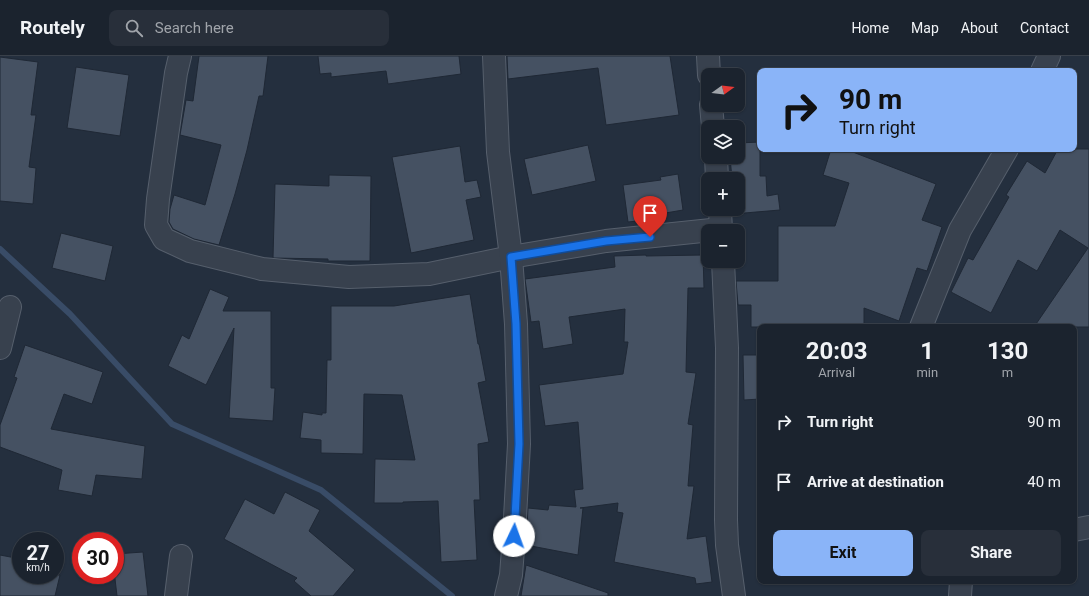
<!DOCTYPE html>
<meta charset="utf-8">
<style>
:root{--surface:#1b232e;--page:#282f3a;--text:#f1f3f6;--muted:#a0a4aa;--line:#39404a;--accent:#8ab4f8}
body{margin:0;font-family:Roboto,sans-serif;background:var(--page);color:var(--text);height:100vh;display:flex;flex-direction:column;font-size:15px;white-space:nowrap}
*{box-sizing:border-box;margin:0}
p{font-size:13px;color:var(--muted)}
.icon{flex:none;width:22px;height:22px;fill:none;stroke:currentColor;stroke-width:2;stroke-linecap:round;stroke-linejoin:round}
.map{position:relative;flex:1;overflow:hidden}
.sheet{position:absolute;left:757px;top:268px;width:320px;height:260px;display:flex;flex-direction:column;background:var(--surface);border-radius:8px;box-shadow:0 1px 3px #0004,0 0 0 1px var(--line)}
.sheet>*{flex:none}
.hud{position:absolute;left:757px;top:12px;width:320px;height:84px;border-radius:8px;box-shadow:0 1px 3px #0004,0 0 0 1px var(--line);background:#8ab4f8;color:#111;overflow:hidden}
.needle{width:26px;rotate:75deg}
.buttons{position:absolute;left:701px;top:12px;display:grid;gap:8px}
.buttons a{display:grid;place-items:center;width:44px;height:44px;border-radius:8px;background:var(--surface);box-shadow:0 1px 3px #0004,0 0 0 1px var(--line);font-size:20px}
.speed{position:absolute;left:12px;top:476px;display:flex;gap:8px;font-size:20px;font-weight:700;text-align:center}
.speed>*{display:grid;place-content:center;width:52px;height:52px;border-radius:50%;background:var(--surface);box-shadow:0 1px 3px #0004,0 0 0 1px var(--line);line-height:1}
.speed small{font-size:10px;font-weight:400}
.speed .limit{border:6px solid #d22;background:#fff;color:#111}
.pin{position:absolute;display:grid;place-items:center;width:34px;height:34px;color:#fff;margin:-41px -17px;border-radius:50% 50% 50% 0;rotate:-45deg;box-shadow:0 0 4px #0007}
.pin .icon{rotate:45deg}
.me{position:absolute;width:44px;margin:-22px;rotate:3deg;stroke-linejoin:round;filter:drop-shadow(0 0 3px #0008)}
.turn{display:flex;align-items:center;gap:14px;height:84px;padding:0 16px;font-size:18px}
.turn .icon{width:52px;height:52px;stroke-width:2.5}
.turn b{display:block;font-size:28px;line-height:34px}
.eta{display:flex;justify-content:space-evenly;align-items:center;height:68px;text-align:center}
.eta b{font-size:24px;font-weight:700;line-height:28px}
.button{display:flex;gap:8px;margin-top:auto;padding:8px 16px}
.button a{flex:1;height:46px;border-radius:8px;background:var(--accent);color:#111;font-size:16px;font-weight:700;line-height:46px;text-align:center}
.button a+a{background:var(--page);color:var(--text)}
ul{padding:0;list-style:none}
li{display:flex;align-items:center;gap:12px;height:60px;padding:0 16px}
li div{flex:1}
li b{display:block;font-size:15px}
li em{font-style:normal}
header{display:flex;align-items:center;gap:24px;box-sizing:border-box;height:56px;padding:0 20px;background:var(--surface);border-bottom:1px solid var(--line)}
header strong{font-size:19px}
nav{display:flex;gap:22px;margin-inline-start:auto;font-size:14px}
.search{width:280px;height:36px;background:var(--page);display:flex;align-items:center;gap:10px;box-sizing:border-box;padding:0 14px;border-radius:8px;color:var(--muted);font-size:15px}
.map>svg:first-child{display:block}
</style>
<header>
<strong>Routely</strong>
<div class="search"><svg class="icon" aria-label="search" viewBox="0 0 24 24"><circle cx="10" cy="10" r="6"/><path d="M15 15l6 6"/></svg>Search here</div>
<nav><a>Home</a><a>Map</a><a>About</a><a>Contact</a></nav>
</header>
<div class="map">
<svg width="1089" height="540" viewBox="0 0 1089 540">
<rect width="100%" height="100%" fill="#242f3e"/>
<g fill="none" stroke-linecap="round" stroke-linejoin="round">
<polyline stroke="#394c67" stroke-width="6" points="0,193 70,258 172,368 321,434 452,540"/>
</g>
<g fill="#455162" stroke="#1f2835">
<polygon points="199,0 268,0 263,40 259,40 247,94 235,138 219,189 194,183 173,173 169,166 170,153 174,139 205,149 221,89 180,79 186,44 193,45"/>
<polygon points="318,0 459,0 461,18 388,28 386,15 331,21 331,17 320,18"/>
<polygon points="507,0 670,0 679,59 606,69 598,12 508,23"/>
<polygon points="0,1 38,6 31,59 36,59 29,111 36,112 33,148 0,145"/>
<polygon points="76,11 129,19 120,80 67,72"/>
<polygon points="760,86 760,120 766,120 767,140 778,138 780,154 733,158 733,153 738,153 738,123 732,123 730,101 738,101 738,87"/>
<polygon points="588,89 596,125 532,139 524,103"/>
<polygon points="460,90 465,126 477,124 481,141 466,144 474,184 411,197 392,101"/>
<polygon points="831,93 845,93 936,128 922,164 942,171 927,215 917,212 899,265 864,252 864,269 820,269 820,271 751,271 751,249 738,249 736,225 778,225 778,170 835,170 849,127 823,119"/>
<polygon points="1058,93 1089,93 1089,271 1034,271 1088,192 1060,174 1037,215 1018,204 991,257 951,236 968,202 973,204 1009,141 1006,139 1027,105 1045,117"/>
<polygon points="678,118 683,154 654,159 655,163 628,166 623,129 661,124 660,121"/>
<polygon points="329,119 371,120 370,205 328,205 328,203 273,202 275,128 329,130"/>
<polygon points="61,177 113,190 105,225 52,212"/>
<polygon points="646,199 646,200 703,199 704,232 688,232 686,316 696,317 688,368 693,369 688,430 694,430 687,483 706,480 712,526 696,528 695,522 614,506 623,457 617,456 618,447 580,452 583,452 578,499 526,489 528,452 548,454 549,449 576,451 574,434 583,433 578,366 545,370 539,329 623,318 628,286 624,286 625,253 569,261 573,288 543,293 539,265 531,266 525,223 615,211 614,200"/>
<polygon points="210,233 229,241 223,255 271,255 271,332 275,332 273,365 229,362 234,272 206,329 168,310 182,279 189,283"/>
<polygon points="470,238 478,288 479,288 486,325 478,327 489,386 478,388 480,444 474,444 477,504 441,506 438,445 403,446 403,447 374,447 375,403 415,404 402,339 364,338 363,398 321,397 321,384 300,382 303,356 322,359 322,357 326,357 327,304 331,304 331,250 394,250"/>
<polygon points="25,289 103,316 92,348 64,338 51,373 145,390 142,423 96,419 92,440 58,434 62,414 0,391 0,369 17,322 14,321"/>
<polygon points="743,299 760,299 760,343 744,344"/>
<polygon points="285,436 320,454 309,475 355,514 333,540 311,540 294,525 297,522 224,483 245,443 274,458"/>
<polygon points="143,496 148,540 117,540 115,523 115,498"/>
<polygon points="0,499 21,503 21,519 60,519 55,540 0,540"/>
<polygon points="526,509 608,537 608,540 521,540"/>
</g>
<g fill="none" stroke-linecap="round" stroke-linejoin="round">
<g stroke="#565f6c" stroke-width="24">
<g id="minor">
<polyline points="180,0 176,17 158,143 156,169 164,183 190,195 262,213 349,221 429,218 511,201 606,185 721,173"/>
<polyline points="494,0 498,96 511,201 516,268 519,388 514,480 511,519 506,540"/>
<polyline points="708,0 709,19"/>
<polyline points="1042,15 1049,0"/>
<polyline points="711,49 713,71"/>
<polyline points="716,101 717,123"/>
<polyline points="720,153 721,175"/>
<polyline points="723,205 727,292 726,464 727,489 734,540"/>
<polyline points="921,271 960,174 1007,93"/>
<polyline points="0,292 10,251"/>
<polyline points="1074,474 1089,471"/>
<polyline points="176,540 181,500"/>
<polyline points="960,540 961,525"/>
</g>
</g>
<use href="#minor" stroke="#38414e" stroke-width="22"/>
</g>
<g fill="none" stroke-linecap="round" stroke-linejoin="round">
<g stroke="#114b97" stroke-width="10">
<polyline id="route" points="514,480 519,388 516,268 511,201 606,185 650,181"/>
</g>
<use href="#route" stroke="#1a73e8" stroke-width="7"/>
</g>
</svg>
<div class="buttons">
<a><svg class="needle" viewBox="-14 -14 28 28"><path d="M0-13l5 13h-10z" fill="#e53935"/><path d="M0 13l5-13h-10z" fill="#a0a4aa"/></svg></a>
<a><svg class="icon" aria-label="layers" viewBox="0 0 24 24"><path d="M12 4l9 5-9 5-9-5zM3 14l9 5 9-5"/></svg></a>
<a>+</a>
<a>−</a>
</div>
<div class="speed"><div>27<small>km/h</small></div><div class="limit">30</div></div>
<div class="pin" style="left:650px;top:181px;background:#d93025"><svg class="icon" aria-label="arrive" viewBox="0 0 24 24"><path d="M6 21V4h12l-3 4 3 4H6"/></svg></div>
<svg class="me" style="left:514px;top:480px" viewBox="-20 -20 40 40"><circle r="19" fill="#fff"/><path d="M0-13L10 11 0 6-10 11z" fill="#1a73e8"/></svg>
<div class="hud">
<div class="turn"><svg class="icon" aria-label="right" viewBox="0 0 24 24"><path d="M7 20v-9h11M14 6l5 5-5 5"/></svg><div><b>90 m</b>Turn right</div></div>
</div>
<section class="sheet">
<div class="eta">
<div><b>20:03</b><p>Arrival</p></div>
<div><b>1</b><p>min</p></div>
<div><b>130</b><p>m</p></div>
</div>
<ul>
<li><svg class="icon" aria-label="right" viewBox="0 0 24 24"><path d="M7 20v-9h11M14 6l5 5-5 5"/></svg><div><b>Turn right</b></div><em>90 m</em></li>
<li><svg class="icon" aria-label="arrive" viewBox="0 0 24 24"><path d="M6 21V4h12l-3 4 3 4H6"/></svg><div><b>Arrive at destination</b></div><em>40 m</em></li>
</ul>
<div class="button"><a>Exit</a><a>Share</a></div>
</section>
</div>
